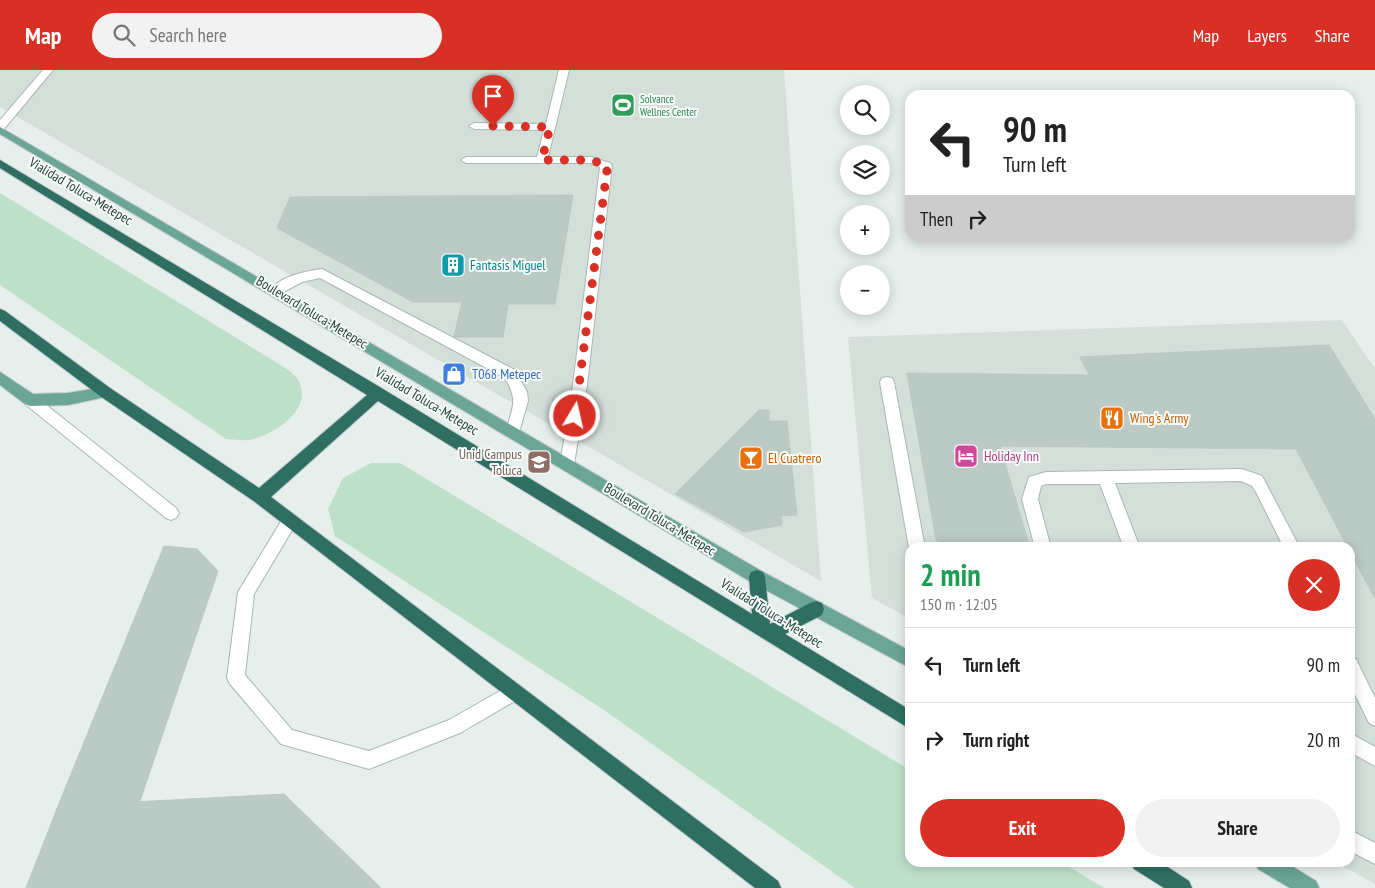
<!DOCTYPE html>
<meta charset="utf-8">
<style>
:root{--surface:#fff;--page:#f2f2f2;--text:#222;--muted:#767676;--line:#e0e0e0;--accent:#d93025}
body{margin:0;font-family:"PT Sans Narrow",sans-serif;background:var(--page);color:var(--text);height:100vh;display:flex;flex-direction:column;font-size:19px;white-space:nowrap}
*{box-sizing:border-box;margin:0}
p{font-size:16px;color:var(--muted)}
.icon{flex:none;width:28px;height:28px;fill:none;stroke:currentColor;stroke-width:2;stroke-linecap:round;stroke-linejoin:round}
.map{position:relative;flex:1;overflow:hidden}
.side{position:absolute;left:905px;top:472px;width:450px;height:325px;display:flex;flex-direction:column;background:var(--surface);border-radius:15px;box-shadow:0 2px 12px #0003}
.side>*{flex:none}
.guide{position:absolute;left:905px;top:20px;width:450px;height:152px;border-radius:15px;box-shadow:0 2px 12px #0003;background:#fff;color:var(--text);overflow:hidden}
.buttons{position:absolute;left:840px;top:15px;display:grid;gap:10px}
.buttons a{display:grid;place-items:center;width:50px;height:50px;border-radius:50%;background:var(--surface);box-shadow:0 2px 12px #0003;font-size:25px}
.pin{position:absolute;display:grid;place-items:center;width:42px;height:42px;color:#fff;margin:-51px -21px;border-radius:50% 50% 50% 0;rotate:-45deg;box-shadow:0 0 5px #0007}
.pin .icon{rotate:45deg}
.me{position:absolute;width:55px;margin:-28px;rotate:9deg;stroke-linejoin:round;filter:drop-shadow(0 0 4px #0008)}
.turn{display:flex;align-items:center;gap:18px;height:105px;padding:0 15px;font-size:22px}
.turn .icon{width:65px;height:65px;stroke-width:2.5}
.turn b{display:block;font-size:35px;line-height:42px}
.then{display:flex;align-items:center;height:48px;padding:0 15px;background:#0003;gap:10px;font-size:19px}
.round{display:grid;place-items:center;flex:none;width:52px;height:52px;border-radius:26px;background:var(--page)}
.head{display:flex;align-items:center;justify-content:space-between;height:85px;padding:0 15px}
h1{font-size:30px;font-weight:600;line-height:38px;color:#1e9e55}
.primary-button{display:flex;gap:10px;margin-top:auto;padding:10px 15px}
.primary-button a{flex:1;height:58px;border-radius:30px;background:var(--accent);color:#fff;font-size:20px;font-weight:600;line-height:58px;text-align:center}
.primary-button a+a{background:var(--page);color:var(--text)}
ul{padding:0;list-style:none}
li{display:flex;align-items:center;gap:15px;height:75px;padding:0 15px;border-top:1px solid var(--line)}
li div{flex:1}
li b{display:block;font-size:19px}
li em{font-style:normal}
header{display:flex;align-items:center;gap:30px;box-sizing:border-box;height:70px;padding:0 25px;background:var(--accent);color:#fff}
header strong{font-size:24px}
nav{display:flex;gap:28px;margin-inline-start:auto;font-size:18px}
.search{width:350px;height:45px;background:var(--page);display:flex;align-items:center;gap:12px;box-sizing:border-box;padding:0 18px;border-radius:28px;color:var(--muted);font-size:19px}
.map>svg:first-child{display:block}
</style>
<header>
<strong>Map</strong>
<div class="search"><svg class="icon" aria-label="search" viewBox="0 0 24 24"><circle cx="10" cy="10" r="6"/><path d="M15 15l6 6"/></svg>Search here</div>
<nav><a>Map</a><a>Layers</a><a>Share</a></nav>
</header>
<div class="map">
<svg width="1375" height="818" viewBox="0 0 1375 818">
<rect width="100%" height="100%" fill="#e6efeb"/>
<g fill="#d4dfda">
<polygon points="0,0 784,0 821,511 0,37"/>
<polygon points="1342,250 1375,299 1375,814 1337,793 1350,792 1350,478 910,478 910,549 872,528 848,267"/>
</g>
<g fill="#bfe0c8">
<path d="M0,123L287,299C291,302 296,306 298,310C315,339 273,366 249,370C242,371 233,369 226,369L0,215Z"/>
<polygon points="371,393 400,393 910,700 910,792 1063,793 1104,818 855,818 604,640 335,466 328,439 343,408"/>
</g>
<g fill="#bbcac4" stroke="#b8c9c2">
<polygon points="573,125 555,234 508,234 503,267 454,267 462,232 413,232 277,158 290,127"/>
<polygon points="1329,275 1375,349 1375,529 1350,481 1350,478 1348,478 1296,379 1000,376 1030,478 950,478 936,470 907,303 1089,305 1080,287"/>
<polygon points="759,340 769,340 769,351 787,351 797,445 781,446 782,455 744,462 675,424"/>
<polygon points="164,476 197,479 218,501 140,731 58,736"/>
<polygon points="284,724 381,818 26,818 58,736"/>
</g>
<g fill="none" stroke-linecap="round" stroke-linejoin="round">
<g stroke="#a8b8b2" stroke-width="2">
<g id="minor">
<polygon points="43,0 53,0 4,59 0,60 0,50"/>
<polygon points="559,0 569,0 548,87 591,87 610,93 612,95 587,315 574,394 572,398 567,400 562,398 560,394 573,315 600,97 590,93 466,93 461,90 466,87 537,87 544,60 474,59 469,56 474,53 546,54"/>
<path d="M322,199L515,300L527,322L528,331L518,366L513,368L508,366L506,362C512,337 519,332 505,308L320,208L302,212L276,226L272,224L270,221C279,206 306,201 322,199Z"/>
<polygon points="887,307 892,308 894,312 925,478 910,478 910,480 909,478 880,312 882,308"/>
<polygon points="30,324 35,326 176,438 179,443 176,448 171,450 166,448 25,334 23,330 25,326"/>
<polygon points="1242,399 1262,406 1300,478 1284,478 1256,422 1252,416 1241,411 1115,413 1140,478 1124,478 1100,414 1046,414 1041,416 1038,429 1051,478 1035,478 1022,429 1029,407 1046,402"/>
<polygon points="290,443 295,445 298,450 254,524 245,605 292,660 369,681 449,650 514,613 520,616 523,622 520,628 460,663 369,699 281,674 230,614 227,608 238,522 285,445"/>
<polygon points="1350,586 1356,589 1375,628 1375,656 1369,653 1350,614"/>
<polygon points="1350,663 1375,677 1375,696 1350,682"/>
<polygon points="1350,760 1375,773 1375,794 1350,781"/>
</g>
</g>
<g stroke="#c2cac8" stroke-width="2">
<g id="major">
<polygon points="0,57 763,502 910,581 910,598 751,512 0,64"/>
<polygon points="0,302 33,324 68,323 105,317 110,318 112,322 110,326 105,327 68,335 30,336 25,334 0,315"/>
<polygon points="1255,792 1285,792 1316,811 1319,818 1290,818 1258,799"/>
</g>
</g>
<g stroke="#c2cac8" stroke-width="2">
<g id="highway">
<polygon points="0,90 383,319 752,544 749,507 751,502 757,500 763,502 765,507 770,554 810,533 816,531 822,533 824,539 822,545 785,564 910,640 910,659 378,331 271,427 778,811 781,818 755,818 255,432 100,326 0,251 0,239 5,241 110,318 259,418 367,325 0,98"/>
<polygon points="1131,792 1160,792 1189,811 1192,818 1164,818 1134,799"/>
</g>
</g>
<use href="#minor" fill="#fff" fill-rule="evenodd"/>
<use href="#major" fill="#6aa596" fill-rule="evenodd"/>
<use href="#highway" fill="#2f6f62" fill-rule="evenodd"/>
</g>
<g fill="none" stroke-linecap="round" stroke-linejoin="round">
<polyline stroke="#d93025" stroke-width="9" stroke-dasharray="0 16.2" points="493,56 550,57 542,90 591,90 606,95 607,100 575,346"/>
</g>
<defs>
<g id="stadium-square" transform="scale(1.25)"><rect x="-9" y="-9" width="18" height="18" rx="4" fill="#2e9e5b" stroke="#f7fbf9"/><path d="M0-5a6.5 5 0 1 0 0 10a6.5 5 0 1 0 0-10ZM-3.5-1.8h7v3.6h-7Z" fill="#fff"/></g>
<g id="building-square" transform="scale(1.25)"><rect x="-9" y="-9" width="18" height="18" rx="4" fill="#0f9aa8" stroke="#f7fbf9"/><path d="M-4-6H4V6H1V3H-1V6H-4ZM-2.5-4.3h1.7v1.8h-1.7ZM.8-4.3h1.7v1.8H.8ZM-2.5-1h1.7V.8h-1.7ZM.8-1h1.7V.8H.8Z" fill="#fff"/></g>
<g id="shop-square" transform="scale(1.25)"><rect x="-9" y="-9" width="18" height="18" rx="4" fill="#3f7fe0" stroke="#f7fbf9"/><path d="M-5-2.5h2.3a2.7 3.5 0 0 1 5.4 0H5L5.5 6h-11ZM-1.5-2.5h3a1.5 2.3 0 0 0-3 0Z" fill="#fff"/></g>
<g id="restaurant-square" transform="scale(1.25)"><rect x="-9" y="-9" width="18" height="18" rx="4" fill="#e8710a" stroke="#f7fbf9"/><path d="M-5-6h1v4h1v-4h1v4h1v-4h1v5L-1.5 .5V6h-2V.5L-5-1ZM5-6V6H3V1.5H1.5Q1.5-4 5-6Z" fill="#fff"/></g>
<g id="hotel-square" transform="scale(1.25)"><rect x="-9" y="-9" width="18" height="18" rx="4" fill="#d1479c" stroke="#f7fbf9"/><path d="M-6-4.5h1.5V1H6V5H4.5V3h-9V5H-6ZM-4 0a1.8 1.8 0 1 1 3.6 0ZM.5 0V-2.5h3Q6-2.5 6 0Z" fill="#fff"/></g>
<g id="bar-square" transform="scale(1.25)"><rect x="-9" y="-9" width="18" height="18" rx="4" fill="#e8710a" stroke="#f7fbf9"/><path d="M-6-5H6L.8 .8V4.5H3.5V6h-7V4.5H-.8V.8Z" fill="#fff"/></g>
<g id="university-square" transform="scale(1.25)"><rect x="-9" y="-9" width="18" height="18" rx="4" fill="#8d6e63" stroke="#f7fbf9"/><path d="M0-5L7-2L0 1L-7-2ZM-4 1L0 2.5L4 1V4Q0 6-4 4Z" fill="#fff"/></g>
</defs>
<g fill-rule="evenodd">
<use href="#stadium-square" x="623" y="35"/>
<use href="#building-square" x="453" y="195"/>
<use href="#shop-square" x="454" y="304"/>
<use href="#restaurant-square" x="1112" y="348"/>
<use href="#hotel-square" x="966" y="386"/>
<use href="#bar-square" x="751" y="388"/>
<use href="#university-square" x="539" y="392"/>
</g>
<g text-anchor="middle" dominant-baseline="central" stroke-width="4" stroke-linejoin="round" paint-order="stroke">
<g font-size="11" fill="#27864d" stroke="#f7fbf9" text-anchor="start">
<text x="640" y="29">Solvance<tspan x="640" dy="13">Wellnes Center</tspan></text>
</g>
<g font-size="14" fill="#24423a" stroke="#f7fbf9">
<text transform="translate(81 121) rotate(31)">Vialidad Toluca-Metepec</text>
<text transform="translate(312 242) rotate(31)">Boulevard Toluca-Metepec</text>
<text transform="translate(427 331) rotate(31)">Vialidad Toluca-Metepec</text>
<text transform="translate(660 449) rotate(31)">Boulevard Toluca-Metepec</text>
<text transform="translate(772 543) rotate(32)">Vialidad Toluca-Metepec</text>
</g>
<g font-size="14" fill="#0d838f" stroke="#f7fbf9" text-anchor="start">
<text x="470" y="195">Fantasis Miguel</text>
</g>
<g font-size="14" fill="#366cbe" stroke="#f7fbf9" text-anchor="start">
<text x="472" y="304">T068 Metepec</text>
</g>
<g font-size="14" fill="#c56008" stroke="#f7fbf9" text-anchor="start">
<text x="1130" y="348">Wing's Army</text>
<text x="768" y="388">El Cuatrero</text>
</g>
<g font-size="14" fill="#785e54" stroke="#f7fbf9" text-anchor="end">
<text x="522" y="384">Unid Campus<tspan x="522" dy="16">Toluca</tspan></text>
</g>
<g font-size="14" fill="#b23c85" stroke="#f7fbf9" text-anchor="start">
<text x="984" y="386">Holiday Inn</text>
</g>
</g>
</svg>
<div class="buttons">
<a><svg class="icon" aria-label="search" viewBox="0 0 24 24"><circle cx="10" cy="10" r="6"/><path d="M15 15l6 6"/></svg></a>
<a><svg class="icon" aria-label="layers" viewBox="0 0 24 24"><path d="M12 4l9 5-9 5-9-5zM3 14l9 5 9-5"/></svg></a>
<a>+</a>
<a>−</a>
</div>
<div class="pin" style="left:493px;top:56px;background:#d93025"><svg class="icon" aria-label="arrive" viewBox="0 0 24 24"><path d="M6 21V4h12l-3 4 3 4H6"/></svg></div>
<svg class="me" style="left:575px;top:346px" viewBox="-20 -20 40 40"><circle r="17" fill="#d93025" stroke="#fff" stroke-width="3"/><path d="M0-11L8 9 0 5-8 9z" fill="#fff"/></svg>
<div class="guide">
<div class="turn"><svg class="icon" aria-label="left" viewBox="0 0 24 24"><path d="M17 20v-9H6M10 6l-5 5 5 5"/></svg><div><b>90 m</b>Turn left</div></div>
<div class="then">Then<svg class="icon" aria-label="right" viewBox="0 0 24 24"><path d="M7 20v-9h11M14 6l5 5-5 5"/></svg></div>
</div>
<section class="side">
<div class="head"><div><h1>2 min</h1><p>150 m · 12:05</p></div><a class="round" style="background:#d93025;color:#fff"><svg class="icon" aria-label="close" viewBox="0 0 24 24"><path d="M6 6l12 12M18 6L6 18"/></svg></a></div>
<ul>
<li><svg class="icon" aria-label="left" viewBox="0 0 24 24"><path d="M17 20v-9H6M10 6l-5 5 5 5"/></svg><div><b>Turn left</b></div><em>90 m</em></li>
<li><svg class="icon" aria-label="right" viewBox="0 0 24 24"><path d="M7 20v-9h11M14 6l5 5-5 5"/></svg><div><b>Turn right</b></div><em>20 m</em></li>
</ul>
<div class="primary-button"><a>Exit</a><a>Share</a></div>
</section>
</div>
